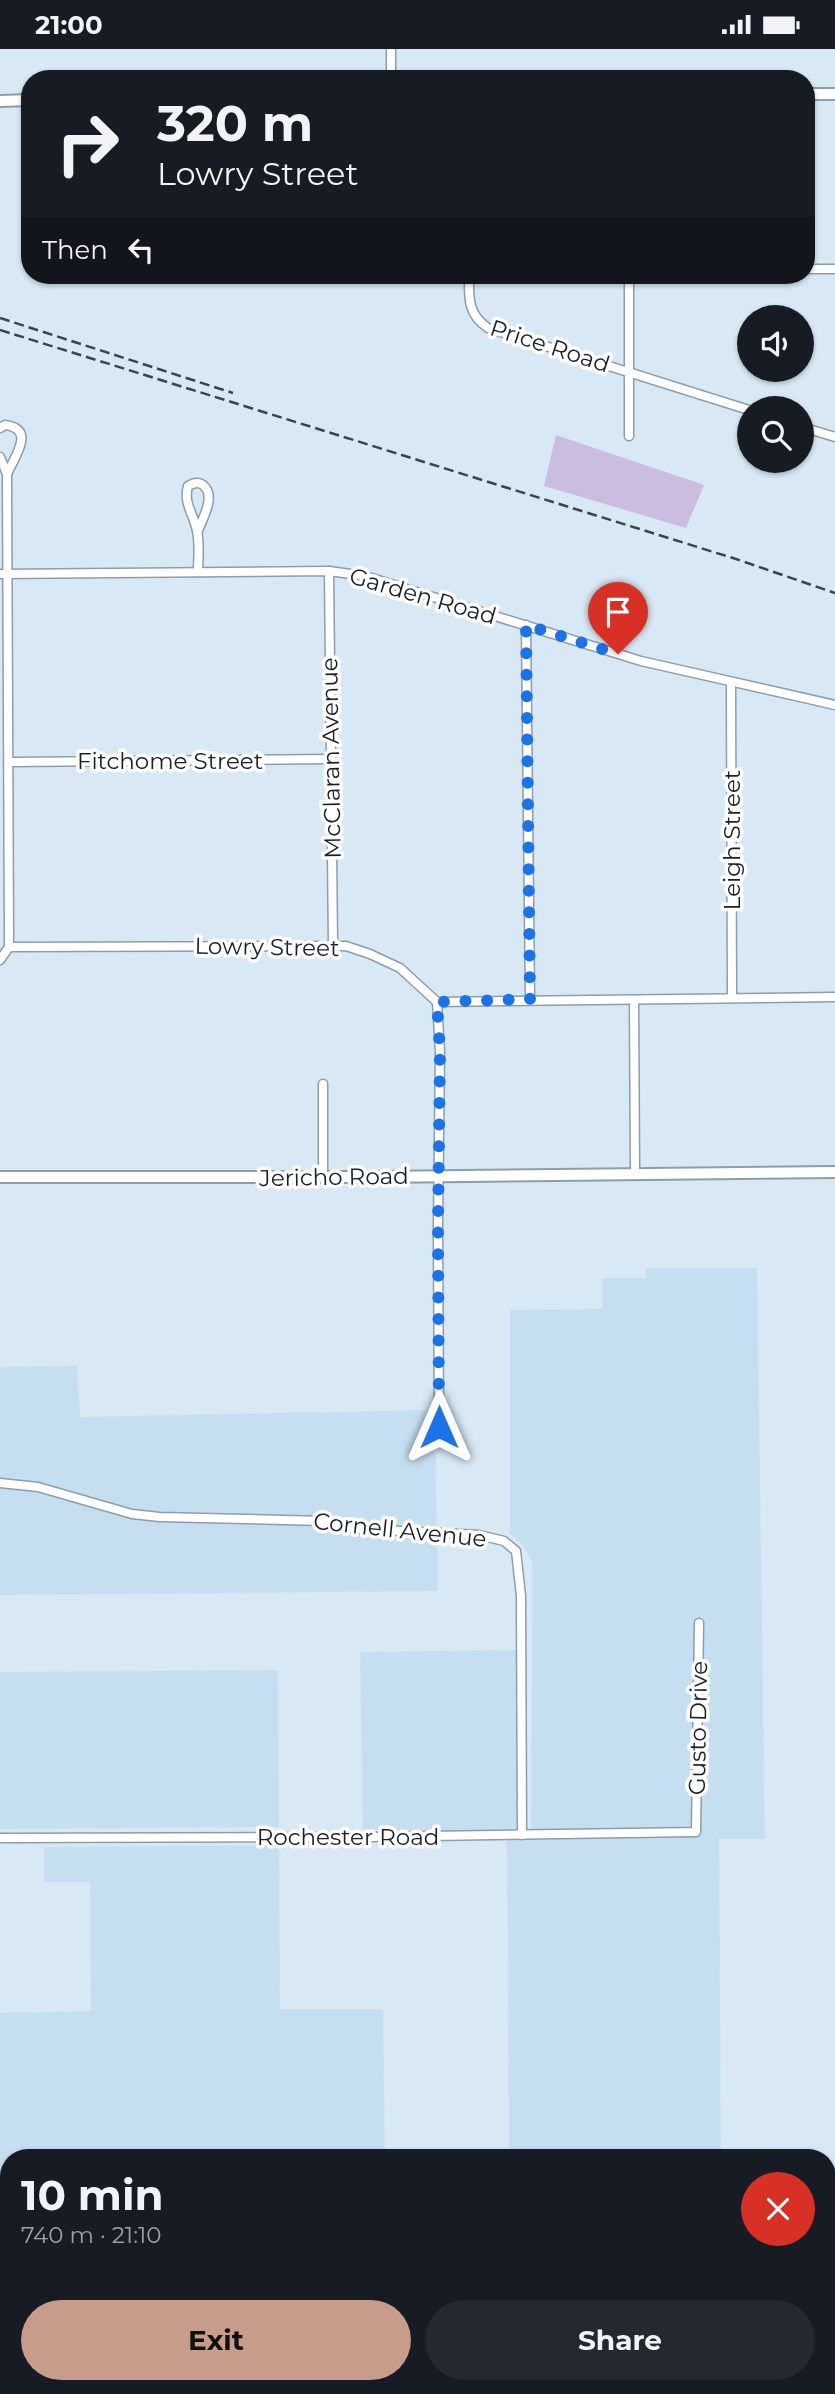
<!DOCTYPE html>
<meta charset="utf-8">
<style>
:root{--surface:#171b24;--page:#242831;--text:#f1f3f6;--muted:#9ea1a6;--accent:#c89c8a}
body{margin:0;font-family:Montserrat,sans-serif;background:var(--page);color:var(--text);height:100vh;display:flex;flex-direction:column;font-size:26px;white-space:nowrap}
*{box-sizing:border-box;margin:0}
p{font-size:23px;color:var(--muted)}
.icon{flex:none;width:38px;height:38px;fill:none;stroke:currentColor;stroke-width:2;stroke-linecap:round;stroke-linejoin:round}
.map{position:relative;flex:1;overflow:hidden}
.details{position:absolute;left:0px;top:2100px;width:836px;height:245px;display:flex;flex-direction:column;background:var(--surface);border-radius:28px 28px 0 0;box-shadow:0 2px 5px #0004}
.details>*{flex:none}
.guide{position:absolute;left:21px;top:21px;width:794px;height:214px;border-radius:28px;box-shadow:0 2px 5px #0004;background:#171b24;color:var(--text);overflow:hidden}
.fabs{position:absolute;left:737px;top:256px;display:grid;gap:14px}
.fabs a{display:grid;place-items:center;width:77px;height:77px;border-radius:50%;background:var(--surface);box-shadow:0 2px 5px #0004;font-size:35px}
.pin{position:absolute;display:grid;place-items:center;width:60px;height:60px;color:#fff;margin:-72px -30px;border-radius:50% 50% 50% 0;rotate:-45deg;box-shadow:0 0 7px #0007}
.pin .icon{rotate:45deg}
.me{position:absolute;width:77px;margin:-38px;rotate:0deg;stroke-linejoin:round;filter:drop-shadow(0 0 5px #0008)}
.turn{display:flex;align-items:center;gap:24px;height:147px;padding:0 21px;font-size:32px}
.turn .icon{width:91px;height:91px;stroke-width:2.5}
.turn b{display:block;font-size:49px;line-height:60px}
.then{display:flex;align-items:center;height:66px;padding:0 21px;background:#0003;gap:14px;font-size:26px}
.round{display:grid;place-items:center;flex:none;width:74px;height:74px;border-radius:37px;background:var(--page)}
.head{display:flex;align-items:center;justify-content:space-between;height:119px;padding:0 21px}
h1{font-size:42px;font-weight:700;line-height:52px}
.primary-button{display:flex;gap:14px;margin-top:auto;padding:14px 21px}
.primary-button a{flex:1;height:80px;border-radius:42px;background:var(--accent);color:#111;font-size:28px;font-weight:700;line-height:80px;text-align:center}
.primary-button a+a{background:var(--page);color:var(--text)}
.status{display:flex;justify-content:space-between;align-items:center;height:49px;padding:0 35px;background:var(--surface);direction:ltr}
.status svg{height:19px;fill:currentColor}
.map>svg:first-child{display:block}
</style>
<div class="status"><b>21:00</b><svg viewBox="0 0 49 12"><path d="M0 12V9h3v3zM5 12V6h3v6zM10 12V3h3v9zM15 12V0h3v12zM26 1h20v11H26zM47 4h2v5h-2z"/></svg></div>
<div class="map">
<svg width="835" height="2345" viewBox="0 0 835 2345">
<rect width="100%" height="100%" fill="#d8e9f5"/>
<g fill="#c6dff0">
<polygon points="646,1219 757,1219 765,1790 719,1790 721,2109 509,2109 507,1791 531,1790 532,1511 523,1496 510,1485 510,1261 602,1260 602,1229 646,1229"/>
<polygon points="77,1317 80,1368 435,1361 438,1542 0,1546 0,1318"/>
<polygon points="516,1601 519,1782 363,1785 360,1603"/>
<polygon points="278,1621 279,1778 0,1780 0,1623"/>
<polygon points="279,1796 280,1960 383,1960 385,2109 9,2109 9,2208 0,2208 0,1964 91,1962 90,1833 44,1833 44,1798"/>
<polygon points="828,2234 835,2234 835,2345 0,2345 0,2245 9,2245 9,2336 828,2336"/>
</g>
<polygon fill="#cbbde0" points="556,386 704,436 686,479 544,437"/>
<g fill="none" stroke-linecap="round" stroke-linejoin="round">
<g stroke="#8d9da9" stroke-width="11">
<g id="street">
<polyline points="391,0 391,30"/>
<polyline points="807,220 835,220"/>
<path d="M469,226C469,248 467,265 488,279L749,361"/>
<polyline points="802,378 835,388"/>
<path d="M0,379L5,376C36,380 15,407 7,425"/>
<polyline points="629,387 629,226"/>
<polyline points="0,408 7,425 9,898 0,911"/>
<path d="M198,482C202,470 216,448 204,437C199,432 194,434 188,437C183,455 194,465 197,482C200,494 198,510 198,523"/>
<polyline points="329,522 333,896"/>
<polyline points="0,525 329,522 365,527 641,612 835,656"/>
<polyline points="526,576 530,951"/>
<polyline points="731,633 732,949"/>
<polyline points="10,713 331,710"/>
<polyline points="9,898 346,897 370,905 400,919 437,953 835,948"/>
<polyline points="634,951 635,1125"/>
<polyline points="437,953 440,1003 438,1178 439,1378"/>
<polyline points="323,1035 323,1128"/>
<polyline points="0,1434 38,1438 132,1465 160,1468 325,1472 342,1479 479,1486 504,1492 516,1502 521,1547 522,1786"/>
<polyline points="0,1789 367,1788 696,1783 699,1574"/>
</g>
</g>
<g stroke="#8d9da9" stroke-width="14">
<g id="secondary">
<polyline points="807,45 835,45"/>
<polyline points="0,52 30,51"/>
<polyline points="0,1128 373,1128 835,1123"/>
</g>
</g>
<use href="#street" stroke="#fff" stroke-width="8"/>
<use href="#secondary" stroke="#fff" stroke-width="10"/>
<g stroke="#3c444b" stroke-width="2.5" stroke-dasharray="10 5" stroke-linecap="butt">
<polyline points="0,269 233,344"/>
<polyline points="0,281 736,510 835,544"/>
<polyline points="828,2220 835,2220"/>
<polyline points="0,2230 9,2230"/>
</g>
</g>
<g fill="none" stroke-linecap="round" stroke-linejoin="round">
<polyline stroke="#1a73e8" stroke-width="12" stroke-dasharray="0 21.6" points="439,1378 438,1178 440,1003 437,953 530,950 526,576 618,605"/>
</g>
<g text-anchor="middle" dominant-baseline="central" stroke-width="7" stroke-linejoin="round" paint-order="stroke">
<g font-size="23" fill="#191f24" stroke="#fff">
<text transform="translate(550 297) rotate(18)">Price Road</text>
<text transform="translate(423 547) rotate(16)">Garden Road</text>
<text transform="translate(331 709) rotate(-91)">McClaran Avenue</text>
<text x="170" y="712">Fitchome Street</text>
<text transform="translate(732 791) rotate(-90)">Leigh Street</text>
<text transform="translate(267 898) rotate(1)">Lowry Street</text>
<text transform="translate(334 1128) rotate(-1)">Jericho Road</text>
<text transform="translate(400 1481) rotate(6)">Cornell Avenue</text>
<text transform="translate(698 1679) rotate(-89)">Gusto Drive</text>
<text x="348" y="1788">Rochester Road</text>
</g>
</g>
</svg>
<div class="fabs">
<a><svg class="icon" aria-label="sound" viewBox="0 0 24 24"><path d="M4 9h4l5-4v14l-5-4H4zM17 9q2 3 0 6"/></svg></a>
<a><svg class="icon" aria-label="search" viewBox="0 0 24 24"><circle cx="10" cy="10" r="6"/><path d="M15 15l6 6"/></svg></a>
</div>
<div class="pin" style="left:618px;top:605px;background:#d93025"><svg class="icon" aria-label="arrive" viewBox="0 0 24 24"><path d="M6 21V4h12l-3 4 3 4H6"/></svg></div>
<svg class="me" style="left:439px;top:1378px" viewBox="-20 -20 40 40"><path d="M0-17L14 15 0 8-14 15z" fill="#1a73e8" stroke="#fff" stroke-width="4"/></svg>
<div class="guide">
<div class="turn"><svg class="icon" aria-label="right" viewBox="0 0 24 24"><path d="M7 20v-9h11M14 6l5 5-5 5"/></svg><div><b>320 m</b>Lowry Street</div></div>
<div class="then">Then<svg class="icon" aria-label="left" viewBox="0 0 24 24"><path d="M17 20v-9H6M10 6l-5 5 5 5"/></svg></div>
</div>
<section class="details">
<div class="head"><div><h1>10 min</h1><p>740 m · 21:10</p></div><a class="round" style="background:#d93025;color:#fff"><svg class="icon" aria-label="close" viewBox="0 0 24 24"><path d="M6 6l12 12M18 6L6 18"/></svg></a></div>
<div class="primary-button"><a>Exit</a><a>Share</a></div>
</section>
</div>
